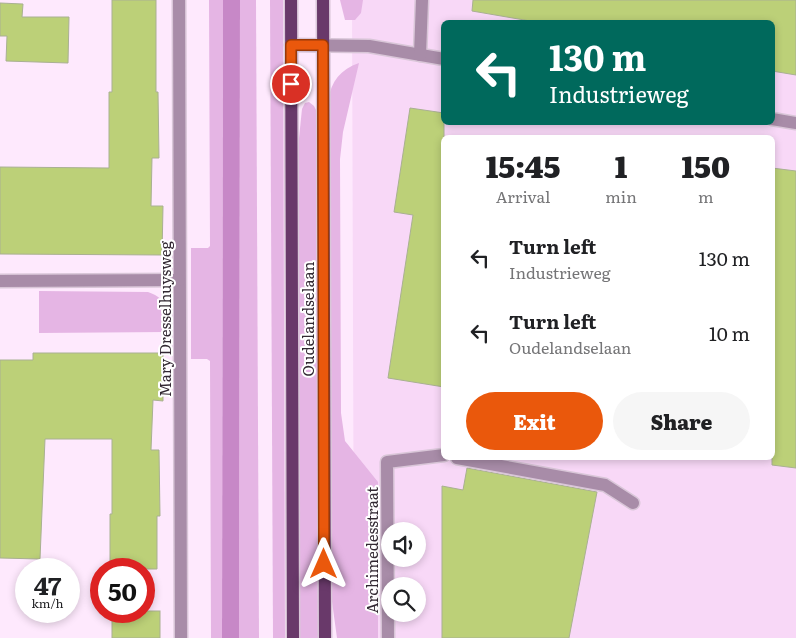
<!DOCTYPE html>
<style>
:root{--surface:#fff;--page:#f6f6f6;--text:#202124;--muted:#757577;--accent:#ea580c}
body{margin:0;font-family:Literata,serif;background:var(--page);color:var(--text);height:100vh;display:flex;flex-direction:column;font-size:19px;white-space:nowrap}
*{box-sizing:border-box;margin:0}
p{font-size:16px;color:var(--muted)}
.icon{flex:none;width:28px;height:28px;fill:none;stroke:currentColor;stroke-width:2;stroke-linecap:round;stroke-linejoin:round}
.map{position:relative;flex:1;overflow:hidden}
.drawer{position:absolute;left:441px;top:135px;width:334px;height:325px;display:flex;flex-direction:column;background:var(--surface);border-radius:8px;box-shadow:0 2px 8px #0003}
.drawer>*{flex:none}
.hud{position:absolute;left:441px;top:20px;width:334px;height:105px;border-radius:8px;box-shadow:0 2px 8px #0003;background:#00695c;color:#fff;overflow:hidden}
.tools{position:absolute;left:381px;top:522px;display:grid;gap:10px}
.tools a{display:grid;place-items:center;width:45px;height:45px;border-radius:50%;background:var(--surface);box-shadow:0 2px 8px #0003;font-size:25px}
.speed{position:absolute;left:15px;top:558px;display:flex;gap:10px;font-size:25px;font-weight:700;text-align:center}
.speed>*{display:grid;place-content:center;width:65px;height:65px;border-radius:50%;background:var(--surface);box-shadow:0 2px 8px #0003;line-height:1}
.speed small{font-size:12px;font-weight:400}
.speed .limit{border:8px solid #d22;background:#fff;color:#111}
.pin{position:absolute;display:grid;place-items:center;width:42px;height:42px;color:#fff;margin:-21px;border:2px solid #fff;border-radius:50%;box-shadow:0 1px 5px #0007}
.me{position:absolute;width:55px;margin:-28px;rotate:0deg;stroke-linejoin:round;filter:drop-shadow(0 0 4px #0008)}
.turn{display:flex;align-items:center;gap:18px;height:105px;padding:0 25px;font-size:22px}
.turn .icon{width:65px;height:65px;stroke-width:2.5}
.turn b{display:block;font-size:35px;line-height:42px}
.eta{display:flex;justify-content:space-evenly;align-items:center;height:85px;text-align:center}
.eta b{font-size:30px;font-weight:800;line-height:35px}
.action{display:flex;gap:10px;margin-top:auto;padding:10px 25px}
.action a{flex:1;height:58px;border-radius:30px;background:var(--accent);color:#fff;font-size:20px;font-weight:800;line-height:58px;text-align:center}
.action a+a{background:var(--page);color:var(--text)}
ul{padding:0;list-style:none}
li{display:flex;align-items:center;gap:15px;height:75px;padding:0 25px}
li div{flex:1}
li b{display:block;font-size:19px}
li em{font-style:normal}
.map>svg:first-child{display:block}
</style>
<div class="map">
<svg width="796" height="638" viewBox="0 0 796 638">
<rect width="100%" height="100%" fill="#fee9fd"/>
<path fill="#f8d8f7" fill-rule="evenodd" d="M352,0H796V638H354ZM444,22H772V122H444ZM444,138H772V458H444ZM390,531H418V559H390ZM390,586H418V614H390Z"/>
<g fill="#e5b5e4">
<polygon points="209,0 223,0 222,638 211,638 210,361 207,359 191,359 191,248 208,248 210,246"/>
<polygon points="240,0 256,0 259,638 239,638"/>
<polygon points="270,0 283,0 285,638 273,638"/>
<polygon points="340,0 363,0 361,13 355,20 345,20"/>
<path d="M359,63L343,132L340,159L341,413L345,441L378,482V638H337L330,587L328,101C331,81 341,69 359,63Z"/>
<polygon points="309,102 314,106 316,110 318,638 298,638 296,167 302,109 305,103"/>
<path d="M39,291L148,292C170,299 166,313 167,332L39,333Z"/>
</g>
<polygon fill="#c788c7" points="223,0 240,0 239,638 222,638"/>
<g fill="#bcd078" stroke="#a9b092">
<polygon points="112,0 156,0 156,92 158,92 159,158 152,158 151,206 163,206 162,255 0,254 0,167 109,168 109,92 112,92"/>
<polygon points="473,0 796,0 796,75 772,71 772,22 536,22 472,11"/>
<polygon points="0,3 23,4 22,17 69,17 68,63 6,61 7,36 0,36"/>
<polygon points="410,108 444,113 444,387 388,378 413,215 394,212"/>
<polygon points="772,168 796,171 796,468 772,465"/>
<polygon points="33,353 163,353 163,401 153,400 151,450 159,450 160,516 157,516 157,569 110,569 110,514 112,514 112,439 45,439 40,559 0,558 0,360 33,360"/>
<polygon points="467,468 597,492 569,638 442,638 442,486 463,490"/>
<rect x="112" y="611" width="48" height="27"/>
</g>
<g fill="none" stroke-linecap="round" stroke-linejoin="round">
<g stroke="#d9c6d8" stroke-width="15">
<g id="minor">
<polyline points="179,0 181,638"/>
<polyline points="291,45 369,46 444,59"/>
<polyline points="420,55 422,0"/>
<polyline points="772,119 796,123"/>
<polyline points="0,281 179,280"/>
<polyline points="457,458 605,485 633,503"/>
<polyline points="388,638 387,462 444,455"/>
</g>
</g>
<g stroke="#d9c6d8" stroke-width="15">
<g id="major">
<polyline points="291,0 293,638"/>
<polyline points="323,0 325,638"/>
</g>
</g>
<use href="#minor" stroke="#a88ca8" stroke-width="12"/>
<use href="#major" stroke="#69396a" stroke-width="12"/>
</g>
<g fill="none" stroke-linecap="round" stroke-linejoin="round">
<g stroke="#983908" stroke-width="12">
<polyline id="route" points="291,84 291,45 323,45 324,564"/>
</g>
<use href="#route" stroke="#ea580c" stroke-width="9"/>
</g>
<g text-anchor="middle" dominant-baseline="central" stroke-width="4" stroke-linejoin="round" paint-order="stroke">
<g font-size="15" fill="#322832" stroke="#fff">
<text transform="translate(164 319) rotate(-90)">Mary Dresselhuysweg</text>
<text transform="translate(307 319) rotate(-90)">Oudelandselaan</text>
<text transform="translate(371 550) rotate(-90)">Archimedesstraat</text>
</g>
</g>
</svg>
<div class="tools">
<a><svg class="icon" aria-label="sound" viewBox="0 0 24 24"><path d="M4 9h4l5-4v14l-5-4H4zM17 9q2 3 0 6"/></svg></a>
<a><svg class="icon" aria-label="search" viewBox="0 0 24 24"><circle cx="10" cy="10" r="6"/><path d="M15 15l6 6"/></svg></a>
</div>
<div class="speed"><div>47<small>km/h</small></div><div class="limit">50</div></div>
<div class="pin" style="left:291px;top:84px;background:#d93025"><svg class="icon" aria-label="arrive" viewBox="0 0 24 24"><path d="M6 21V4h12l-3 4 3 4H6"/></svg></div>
<svg class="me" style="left:324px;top:564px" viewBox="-20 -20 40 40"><path d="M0-17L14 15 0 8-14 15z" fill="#ea580c" stroke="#fff" stroke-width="4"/></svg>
<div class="hud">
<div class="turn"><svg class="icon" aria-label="left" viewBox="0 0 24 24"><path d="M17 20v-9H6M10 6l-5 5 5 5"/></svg><div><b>130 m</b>Industrieweg</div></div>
</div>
<section class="drawer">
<div class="eta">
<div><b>15:45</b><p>Arrival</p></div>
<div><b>1</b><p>min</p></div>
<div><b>150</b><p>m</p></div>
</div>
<ul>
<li><svg class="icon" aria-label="left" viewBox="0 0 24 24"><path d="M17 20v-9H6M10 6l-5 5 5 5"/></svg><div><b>Turn left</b><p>Industrieweg</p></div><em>130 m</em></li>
<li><svg class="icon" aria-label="left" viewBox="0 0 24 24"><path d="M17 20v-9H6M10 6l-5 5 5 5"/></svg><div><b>Turn left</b><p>Oudelandselaan</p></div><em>10 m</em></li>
</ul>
<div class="action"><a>Exit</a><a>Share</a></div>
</section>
</div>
